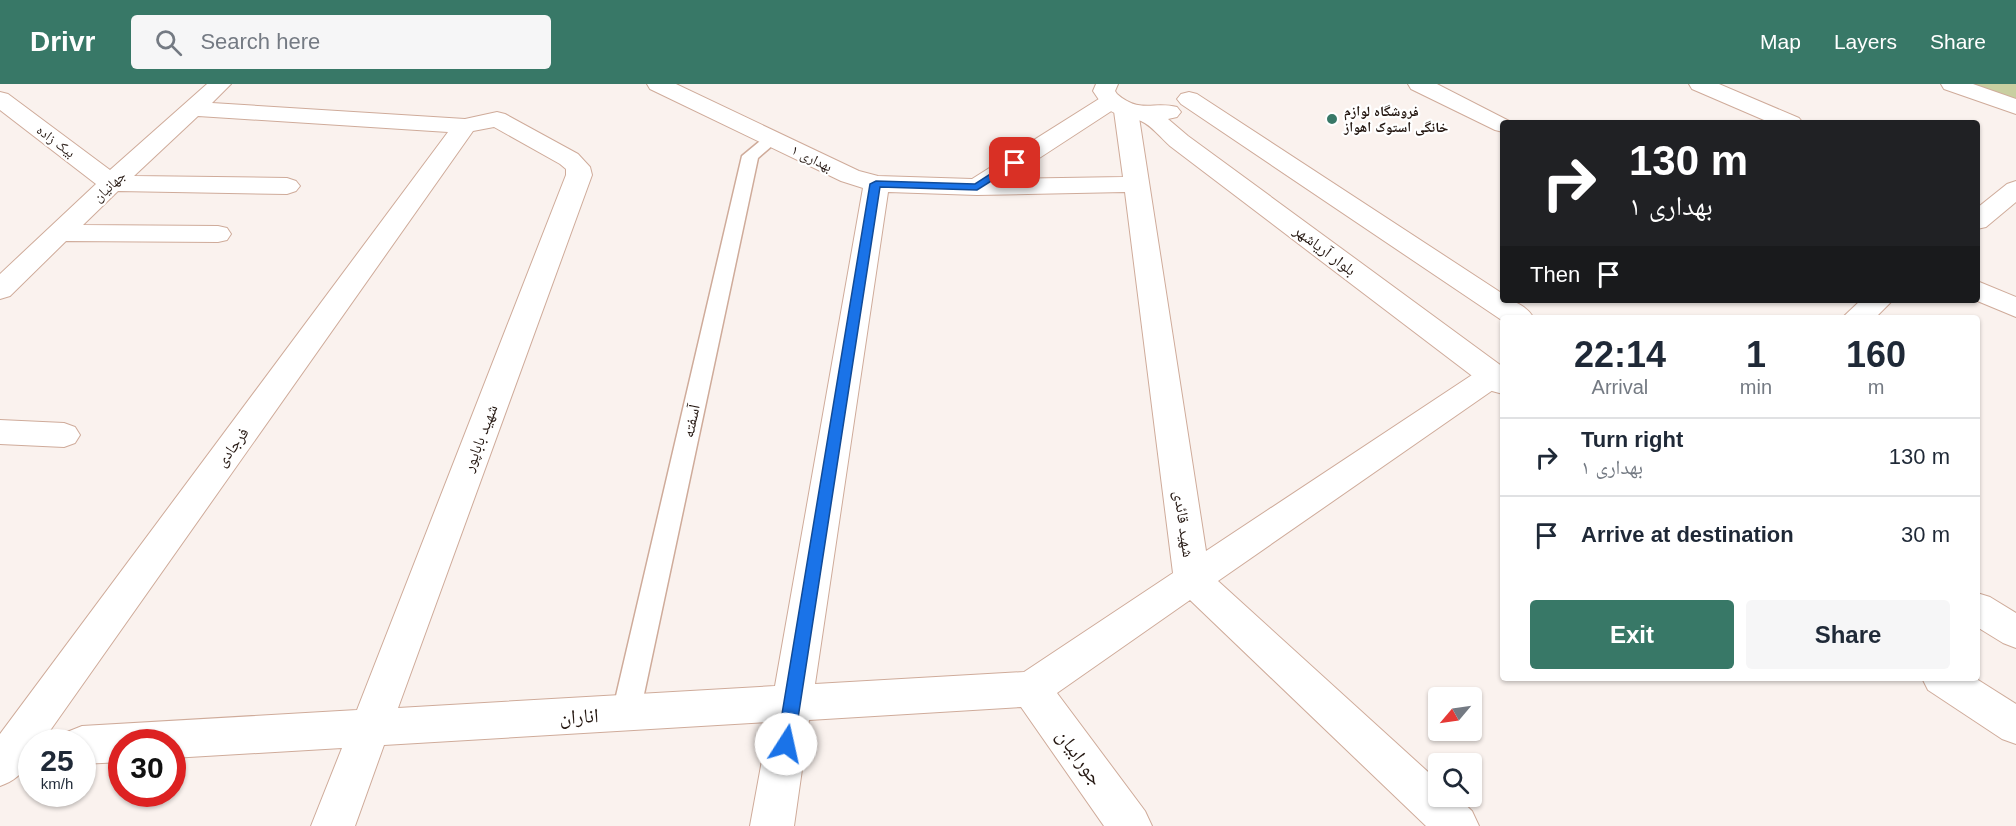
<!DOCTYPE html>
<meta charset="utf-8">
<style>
:root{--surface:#fff;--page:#f6f6f7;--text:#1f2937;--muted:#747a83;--line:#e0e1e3;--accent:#387867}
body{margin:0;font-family:Arial,"Noto Naskh Arabic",sans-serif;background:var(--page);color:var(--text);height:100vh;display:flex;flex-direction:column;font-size:22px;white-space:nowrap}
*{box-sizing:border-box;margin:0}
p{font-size:20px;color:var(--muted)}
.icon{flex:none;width:33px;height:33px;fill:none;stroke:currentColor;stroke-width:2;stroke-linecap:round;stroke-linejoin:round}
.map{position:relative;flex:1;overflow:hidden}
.panel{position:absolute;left:1500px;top:231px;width:480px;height:366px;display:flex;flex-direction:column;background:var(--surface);border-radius:6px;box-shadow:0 2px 4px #0004}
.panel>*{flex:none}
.hud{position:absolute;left:1500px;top:36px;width:480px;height:183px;border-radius:6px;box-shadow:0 2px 4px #0004;background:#202124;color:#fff;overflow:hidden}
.needle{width:39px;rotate:241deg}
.tools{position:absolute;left:1428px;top:603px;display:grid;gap:12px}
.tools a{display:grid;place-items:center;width:54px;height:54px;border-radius:6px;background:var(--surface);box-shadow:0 2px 4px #0004;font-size:30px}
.speed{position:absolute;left:18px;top:645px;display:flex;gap:12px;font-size:30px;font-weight:700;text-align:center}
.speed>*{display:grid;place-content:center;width:78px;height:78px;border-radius:50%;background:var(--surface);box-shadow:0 2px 4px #0004;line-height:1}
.speed small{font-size:15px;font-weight:400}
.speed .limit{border:9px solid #d22;background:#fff;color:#111}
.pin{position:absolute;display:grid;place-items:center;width:51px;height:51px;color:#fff;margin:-26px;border-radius:12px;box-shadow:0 3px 9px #0006}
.me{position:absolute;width:66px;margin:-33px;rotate:10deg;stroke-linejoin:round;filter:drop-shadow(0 0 4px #0008)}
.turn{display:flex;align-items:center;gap:21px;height:126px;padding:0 30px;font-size:27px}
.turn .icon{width:78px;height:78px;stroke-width:2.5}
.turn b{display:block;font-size:42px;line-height:51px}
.then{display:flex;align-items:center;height:57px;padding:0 30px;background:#0003;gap:12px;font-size:22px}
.eta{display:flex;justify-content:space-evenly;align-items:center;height:102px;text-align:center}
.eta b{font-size:36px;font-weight:700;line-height:42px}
.cta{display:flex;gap:12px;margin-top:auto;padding:12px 30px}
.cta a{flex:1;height:69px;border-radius:6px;background:var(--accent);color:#fff;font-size:24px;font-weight:700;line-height:69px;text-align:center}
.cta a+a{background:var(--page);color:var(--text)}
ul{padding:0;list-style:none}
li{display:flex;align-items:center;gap:18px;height:78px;padding:0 30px;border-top:2px solid var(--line)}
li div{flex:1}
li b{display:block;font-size:22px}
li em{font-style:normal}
header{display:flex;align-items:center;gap:36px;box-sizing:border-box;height:84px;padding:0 30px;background:var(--accent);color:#fff}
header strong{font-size:28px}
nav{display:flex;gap:33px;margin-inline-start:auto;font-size:21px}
.search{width:420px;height:54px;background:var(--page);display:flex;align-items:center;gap:15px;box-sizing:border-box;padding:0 21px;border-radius:6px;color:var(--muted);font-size:22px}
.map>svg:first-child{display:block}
</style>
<header>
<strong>Drivr</strong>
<div class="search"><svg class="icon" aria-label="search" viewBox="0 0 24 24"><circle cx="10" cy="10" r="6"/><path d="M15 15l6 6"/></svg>Search here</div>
<nav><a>Map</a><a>Layers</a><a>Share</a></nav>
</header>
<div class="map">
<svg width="2016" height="742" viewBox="0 0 2016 742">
<rect width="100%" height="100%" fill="#faf2ee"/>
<polygon fill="#c9cfa1" points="1971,0 2016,0 2016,16"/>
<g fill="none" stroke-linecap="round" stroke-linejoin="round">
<g stroke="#cfab9a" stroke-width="3">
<polygon id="service" points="772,50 780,55 758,74 640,629 636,638 626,641 616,638 612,629 742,72 766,52"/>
</g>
<g stroke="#cfab9a" stroke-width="2">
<g id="minor">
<path d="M207,0H231L212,19L465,35L497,28L505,30L578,70L590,83L592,91L398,624L775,602L863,104L841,97L650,5L647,0H676L859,87L878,92L972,95L1102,13L1110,11L1118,13L1122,18L1119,22L1126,20L1134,22L1138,27L1206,467L1481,285L1492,281L1503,285V299L1218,497L1438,697V712H1456L1472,727L1479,742H1426L1190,516L1057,609L1145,727L1152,742H1104L1021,623L809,636L794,742H750L769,638L384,661L355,742H311L342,664L172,674V658H122V678L82,680V658H63L67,648L82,642L357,626L566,91V85L560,80L494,43L473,47L42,658H32C32,681 20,695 0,702V650L448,48L198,32L134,92L287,94L296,97L300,102L296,107L287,110L118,107L83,141L218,142L227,144L231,150L227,156L218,158L66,157L10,212L0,215V190L96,100L0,26V8L8,10L110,86ZM1116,24L1114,27L1123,93L1007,95ZM888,108L977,111L1125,108L1173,489L1024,588L815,600Z"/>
<polygon points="1408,0 1437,0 1513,39 1503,39 1503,48 1495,46 1411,5"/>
<polygon points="1689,0 1719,0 1799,34 1803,39 1771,39 1692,5"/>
<polygon points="1941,0 1973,0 2016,15 2016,30 1944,5"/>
<polygon points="2016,97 2016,118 1986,143 1977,145 1977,124 2007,100"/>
<polygon points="1977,197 2016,213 2016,233 1975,216 1977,216"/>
<polygon points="1861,216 1893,216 1875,234 1842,234"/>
<polygon points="0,336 64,339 75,343 80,351 75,359 64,363 0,360"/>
</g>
</g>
<g stroke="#cfab9a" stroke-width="2">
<g id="tertiary">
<path d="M1096,0H1118L1115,7L1117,10C1140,30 1153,17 1177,23L1181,28L1177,33L1168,35L1188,52L1503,283V310L1492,307L1170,62C1162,55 1151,41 1141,37C1114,26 1111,35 1093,7Z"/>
<path d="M1189,8L1197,10L1503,210V216C1515,216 1527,223 1534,234H1503V237L1181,20L1177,15L1181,10Z"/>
<polygon points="1977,509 1990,513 2016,529 2016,564 2003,559 1977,543"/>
<polygon points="1922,594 1975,594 2016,620 2016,660 2002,655 1928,606"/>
</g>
</g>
<use href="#service" fill="#fff" fill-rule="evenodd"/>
<use href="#minor" fill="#fff" fill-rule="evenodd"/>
<use href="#tertiary" fill="#fff" fill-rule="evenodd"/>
</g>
<polygon fill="#1a73e8" stroke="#114b97" stroke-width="1.5" points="1012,76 1020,79 977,106 880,103 794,660 792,665 786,668 780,665 777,660 870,100 876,97 975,100"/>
<circle fill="#387867" stroke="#fff" stroke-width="2" cx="1332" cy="35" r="6"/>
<g text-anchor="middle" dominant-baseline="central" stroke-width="4.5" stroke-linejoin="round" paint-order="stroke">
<g font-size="14" font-weight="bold" fill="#241711" stroke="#fff" text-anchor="start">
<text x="1344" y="27">فروشگاه لوازم<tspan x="1344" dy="16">خانگی استوک اهواز</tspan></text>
</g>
<g font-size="14" fill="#241711" stroke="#fff">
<text transform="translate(56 57) rotate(37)">بیک زاده</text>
<text transform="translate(812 74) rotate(26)">بهداری ۱</text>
<text transform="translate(109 102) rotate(-43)">جهانیان</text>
</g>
<g font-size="16" fill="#241711" stroke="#fff">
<text transform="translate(1325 166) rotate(37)">بلوار آریاشهر</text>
<text transform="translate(691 337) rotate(-78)">آسفته</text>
<text transform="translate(480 354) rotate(-69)">شهید باباپور</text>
<text transform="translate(232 363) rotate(-54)">فرجادی</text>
<text transform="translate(1184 440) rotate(82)">شهید قائدی</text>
</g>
<g font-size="20" fill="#241711" stroke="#fff">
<text transform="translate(579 632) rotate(-3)">اناران</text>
<text transform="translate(1080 673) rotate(54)">جورابیان</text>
</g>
</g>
</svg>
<div class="tools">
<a><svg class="needle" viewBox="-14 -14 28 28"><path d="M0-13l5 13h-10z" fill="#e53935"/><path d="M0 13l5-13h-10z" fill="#747a83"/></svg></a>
<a><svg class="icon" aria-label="search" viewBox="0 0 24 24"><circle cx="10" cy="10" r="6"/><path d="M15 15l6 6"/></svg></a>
</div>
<div class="speed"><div>25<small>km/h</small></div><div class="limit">30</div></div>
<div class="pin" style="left:1015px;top:79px;background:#d93025"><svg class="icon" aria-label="arrive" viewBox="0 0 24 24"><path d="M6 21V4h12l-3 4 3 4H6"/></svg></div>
<svg class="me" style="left:786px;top:660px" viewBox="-20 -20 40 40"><circle r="19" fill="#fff"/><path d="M0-13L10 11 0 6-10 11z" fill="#1a73e8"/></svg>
<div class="hud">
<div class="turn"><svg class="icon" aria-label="right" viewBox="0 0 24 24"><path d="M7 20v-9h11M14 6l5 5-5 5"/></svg><div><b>130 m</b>بهداری ۱</div></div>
<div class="then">Then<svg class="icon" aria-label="arrive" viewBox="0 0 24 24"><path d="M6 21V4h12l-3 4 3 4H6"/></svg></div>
</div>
<section class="panel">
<div class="eta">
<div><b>22:14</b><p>Arrival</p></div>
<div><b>1</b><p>min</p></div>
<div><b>160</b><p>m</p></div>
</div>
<ul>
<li><svg class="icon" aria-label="right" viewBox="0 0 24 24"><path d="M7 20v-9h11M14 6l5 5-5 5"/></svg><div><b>Turn right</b><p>بهداری ۱</p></div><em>130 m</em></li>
<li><svg class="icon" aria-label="arrive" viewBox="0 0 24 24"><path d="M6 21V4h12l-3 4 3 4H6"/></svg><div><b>Arrive at destination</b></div><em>30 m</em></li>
</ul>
<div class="cta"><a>Exit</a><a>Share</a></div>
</section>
</div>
